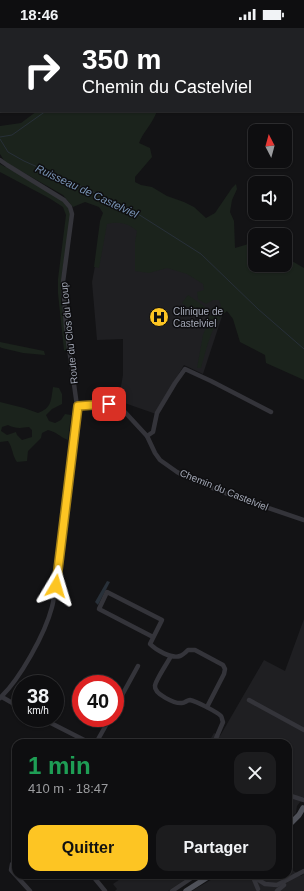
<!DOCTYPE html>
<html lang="fr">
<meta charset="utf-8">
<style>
:root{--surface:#0e0e10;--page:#1c1c1e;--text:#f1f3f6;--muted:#9b9c9f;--line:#2e2e30;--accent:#fdc523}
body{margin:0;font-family:Arial,sans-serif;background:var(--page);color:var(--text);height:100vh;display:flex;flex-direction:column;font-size:15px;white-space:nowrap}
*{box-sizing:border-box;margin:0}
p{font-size:13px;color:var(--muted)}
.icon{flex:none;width:22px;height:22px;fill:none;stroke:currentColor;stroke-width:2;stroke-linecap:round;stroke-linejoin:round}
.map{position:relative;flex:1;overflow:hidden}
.side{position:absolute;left:12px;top:711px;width:280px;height:140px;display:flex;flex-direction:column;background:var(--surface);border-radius:12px;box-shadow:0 1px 3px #0004,0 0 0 1px var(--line)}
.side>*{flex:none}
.guide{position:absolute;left:0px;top:0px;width:304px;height:84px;box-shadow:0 1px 3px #0004,0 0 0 1px var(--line);background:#202124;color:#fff;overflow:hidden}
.needle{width:26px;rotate:354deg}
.tools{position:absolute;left:248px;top:96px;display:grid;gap:8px}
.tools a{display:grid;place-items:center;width:44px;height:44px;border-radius:8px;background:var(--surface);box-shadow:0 1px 3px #0004,0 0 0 1px var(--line);font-size:20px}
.speed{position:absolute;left:12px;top:647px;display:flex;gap:8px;font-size:20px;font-weight:700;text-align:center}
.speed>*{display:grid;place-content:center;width:52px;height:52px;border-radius:50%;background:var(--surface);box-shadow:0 1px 3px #0004,0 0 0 1px var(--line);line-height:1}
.speed small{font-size:10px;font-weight:400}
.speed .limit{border:6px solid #d22;background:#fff;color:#111}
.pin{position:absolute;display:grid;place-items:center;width:34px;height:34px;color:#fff;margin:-17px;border-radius:8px;box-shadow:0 2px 6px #0006}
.me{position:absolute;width:44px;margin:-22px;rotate:7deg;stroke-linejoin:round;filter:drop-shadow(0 0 3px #0008)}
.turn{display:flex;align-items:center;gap:14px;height:84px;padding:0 16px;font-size:18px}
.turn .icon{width:52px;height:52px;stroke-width:2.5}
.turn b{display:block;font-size:28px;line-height:34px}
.round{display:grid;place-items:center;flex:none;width:42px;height:42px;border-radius:12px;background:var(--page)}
.head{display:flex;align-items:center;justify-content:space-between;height:68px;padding:0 16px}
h1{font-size:24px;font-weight:800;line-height:30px;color:#1e9e55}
.button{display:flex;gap:8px;margin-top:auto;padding:8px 16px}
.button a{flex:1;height:46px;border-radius:12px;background:var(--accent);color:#111;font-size:16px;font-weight:800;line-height:46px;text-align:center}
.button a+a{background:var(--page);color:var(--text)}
.status{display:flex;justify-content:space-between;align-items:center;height:28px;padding:0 20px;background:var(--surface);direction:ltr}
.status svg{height:11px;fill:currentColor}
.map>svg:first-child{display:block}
</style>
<div class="status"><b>18:46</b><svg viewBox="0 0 49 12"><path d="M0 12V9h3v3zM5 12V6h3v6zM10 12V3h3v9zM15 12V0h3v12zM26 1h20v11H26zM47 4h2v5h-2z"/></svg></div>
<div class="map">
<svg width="304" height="863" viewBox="0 0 304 863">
<rect width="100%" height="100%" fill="#131315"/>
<g fill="#1f1f22">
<polygon points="104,190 141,199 229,267 203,346 184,337 157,382 156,386 116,372 120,364 123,347 123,311 97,312 92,254"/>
<polygon points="304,591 304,769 297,778 296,785 288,792 288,715 208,715 214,705 220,708 264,632 285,643"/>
<polygon points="288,839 301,848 304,846 304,863 192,863 219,847 288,847"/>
<polygon points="126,847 192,847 168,863 115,863 117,861 113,856"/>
</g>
<g fill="#1b231c" fill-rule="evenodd">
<path d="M37,83H157C153,95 143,104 139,115L150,120L152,129L135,149V154L141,157L152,159L167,168L184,174L194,179L206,190L215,185L232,160L236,156L237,161L232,172L230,184L234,193L235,220L255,214V237H285V229L304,240V352L266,335L265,327L240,314L233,291L227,283C211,296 207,320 201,340H197L203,307L207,297L209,288L216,286L221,278L219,272H213L206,276L198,271L197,264L204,262L203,256L187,246L167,240L149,245L135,243V214L137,203C129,195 118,193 107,196L99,240L94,239L100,193L103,185L99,179L85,174L73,179L63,167L5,134L0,126V98L21,95Z"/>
<path d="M0,136C15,144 65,167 70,183C71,185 70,190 70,192L61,253V271L68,324L64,322L58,265V251L66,187L63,179L49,170L0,144Z"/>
<polygon points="188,267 205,279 199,287 182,275"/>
<polygon points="0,314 44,323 45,327 23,325 2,320 0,319"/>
<path d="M53,359L59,360L62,366V376L52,381L46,387L49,393L55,395L61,392L65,386L71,387L68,412C60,409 57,404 48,402L42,405L41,410L28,423L27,433L17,434C12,427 13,420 8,413L0,414V374L24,380L38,385C52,380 51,372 53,359ZM8,397C16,401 21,400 29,399L32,402V409L22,412L17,407L16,404L7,407L1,403L2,399Z"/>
</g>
<polygon fill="#283039" points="107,553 110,554 98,577 95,574"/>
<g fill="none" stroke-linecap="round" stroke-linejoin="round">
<g stroke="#283039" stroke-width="1">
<polyline points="303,22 304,23"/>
<polyline points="0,109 12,107 46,83"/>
<polyline points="0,111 8,124 24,133 127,179 201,226 258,281 304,321"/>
</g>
<g stroke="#34343a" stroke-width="4.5">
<polyline points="5,1 5,0"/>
<polyline points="278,1 278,0"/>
<polyline points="0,25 1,21"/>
<polyline points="303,61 304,61"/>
<path d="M0,132L7,137L64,172L70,179L72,186L63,254L66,298L77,378L56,558C54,565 54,572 52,579C45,606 20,651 0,670"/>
<polyline points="77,378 114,376 123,382 147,408 155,425 160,432 177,444 190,451 230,467 304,492"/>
<polyline points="147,408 153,404 157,385 175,355 185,341 211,353 271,384"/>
<path d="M153,609L99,581L107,564L162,592L150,616C156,622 171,631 180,628C183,627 186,624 188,622H195L223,637L225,641L224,646L207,679"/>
<path d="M171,628C168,634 155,653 155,658C154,666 175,676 182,675C185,675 187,672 190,672C196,673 217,684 221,688C222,689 222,692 223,694L214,715"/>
<polyline points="2,669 21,680"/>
<polyline points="249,672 304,702"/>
<polyline points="115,680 138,638"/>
<polyline points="41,690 90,715"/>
<polyline points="96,715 110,690"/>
<polyline points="288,767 304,772"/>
<polyline points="16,834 12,836 11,842 30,863"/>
<polyline points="92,847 105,863"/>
<polyline points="252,848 265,856 277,857 304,843"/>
<polyline points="253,849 258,861"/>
<polyline points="172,863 196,847"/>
<polyline points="277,863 284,857"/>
</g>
<g stroke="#4f5159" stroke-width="5.5">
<polyline points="290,796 299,787 303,780"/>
<polyline points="186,863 211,847"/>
</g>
</g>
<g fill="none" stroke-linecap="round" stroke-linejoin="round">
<g stroke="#a48017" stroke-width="10">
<polyline id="route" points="56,558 78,378 109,376"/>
</g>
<use href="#route" stroke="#fdc523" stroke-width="7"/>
</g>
<defs>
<g id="hospital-disc" transform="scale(1)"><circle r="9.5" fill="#fdc523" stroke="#0e0e10"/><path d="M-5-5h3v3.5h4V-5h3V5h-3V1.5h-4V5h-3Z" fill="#111"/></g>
</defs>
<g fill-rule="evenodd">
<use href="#hospital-disc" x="159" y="289"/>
</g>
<g text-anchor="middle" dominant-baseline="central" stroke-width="3" stroke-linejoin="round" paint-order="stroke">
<g font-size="10" fill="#a3a8b6" stroke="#0e0e10" text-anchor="start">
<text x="173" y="283">Clinique de<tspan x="173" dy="12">Castelviel</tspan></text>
</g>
<g font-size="10" fill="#a3a8b6" stroke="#0e0e10">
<text transform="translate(69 305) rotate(-96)">Route du Clos du Loup</text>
<text transform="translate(224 462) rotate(22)">Chemin du Castelviel</text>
</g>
<g font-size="11" font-style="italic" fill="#7893b4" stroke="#0e0e10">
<text transform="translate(87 163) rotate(25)">Ruisseau de Castelviel</text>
</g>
</g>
</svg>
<div class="tools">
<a><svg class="needle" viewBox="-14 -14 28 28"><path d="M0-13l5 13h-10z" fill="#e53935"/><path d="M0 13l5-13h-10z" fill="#9b9c9f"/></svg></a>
<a><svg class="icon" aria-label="sound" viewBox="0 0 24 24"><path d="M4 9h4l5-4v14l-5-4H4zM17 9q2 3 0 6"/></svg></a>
<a><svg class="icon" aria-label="layers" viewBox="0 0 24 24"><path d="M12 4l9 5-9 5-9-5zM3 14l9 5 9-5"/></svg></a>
</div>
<div class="speed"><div>38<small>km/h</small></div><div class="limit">40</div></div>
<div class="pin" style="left:109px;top:376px;background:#d93025"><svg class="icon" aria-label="arrive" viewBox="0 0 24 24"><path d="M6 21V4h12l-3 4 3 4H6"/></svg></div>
<svg class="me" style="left:56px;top:558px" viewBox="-20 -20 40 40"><path d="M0-17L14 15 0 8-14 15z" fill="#fdc523" stroke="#fff" stroke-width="4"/></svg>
<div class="guide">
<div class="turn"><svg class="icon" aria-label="right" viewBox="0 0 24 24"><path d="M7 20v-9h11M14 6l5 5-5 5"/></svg><div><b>350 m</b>Chemin du Castelviel</div></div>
</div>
<section class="side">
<div class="head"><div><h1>1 min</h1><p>410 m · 18:47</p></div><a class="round"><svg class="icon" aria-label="close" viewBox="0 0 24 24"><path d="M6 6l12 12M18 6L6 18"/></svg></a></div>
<div class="button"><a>Quitter</a><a>Partager</a></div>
</section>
</div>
